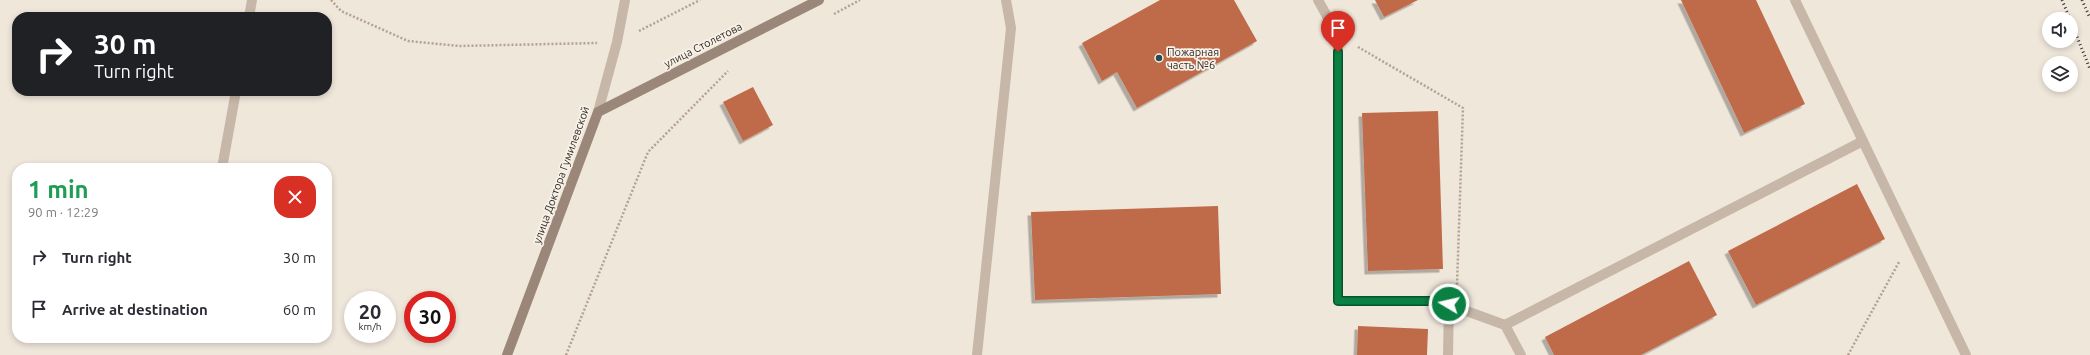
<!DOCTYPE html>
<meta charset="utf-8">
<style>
:root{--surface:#fff;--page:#f7f7f7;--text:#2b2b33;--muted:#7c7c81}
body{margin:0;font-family:Ubuntu,sans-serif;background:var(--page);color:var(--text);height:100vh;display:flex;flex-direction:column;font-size:15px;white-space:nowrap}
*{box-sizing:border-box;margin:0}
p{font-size:13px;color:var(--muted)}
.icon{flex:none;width:22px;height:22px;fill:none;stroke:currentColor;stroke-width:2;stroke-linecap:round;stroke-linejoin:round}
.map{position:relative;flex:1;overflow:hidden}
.drawer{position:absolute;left:12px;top:163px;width:320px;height:180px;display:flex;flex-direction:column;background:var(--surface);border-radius:16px;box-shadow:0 2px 6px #0003}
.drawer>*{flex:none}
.top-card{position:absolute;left:12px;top:12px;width:320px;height:84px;border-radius:16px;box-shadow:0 2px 6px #0003;background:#202124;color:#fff;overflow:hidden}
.fabs{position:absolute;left:2042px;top:12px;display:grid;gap:8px}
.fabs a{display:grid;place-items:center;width:36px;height:36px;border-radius:50%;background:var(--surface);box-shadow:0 2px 6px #0003;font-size:20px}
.speed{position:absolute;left:344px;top:291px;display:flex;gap:8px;font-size:20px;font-weight:700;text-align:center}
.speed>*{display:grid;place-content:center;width:52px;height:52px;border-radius:50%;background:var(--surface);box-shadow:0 2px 6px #0003;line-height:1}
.speed small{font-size:10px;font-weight:400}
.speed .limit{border:6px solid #d22;background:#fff;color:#111}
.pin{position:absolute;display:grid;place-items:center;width:34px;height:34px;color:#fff;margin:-41px -17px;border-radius:50% 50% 50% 0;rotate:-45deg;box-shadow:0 0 4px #0007}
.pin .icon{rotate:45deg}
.me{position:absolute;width:44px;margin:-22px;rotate:279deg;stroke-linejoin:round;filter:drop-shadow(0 0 3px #0008)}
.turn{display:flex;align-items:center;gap:14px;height:84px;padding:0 16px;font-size:18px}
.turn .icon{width:52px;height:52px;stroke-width:2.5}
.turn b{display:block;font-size:28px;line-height:34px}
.round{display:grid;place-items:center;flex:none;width:42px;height:42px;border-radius:16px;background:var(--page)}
.overview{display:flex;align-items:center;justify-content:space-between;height:68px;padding:0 16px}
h1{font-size:24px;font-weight:700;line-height:30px;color:#1e9e55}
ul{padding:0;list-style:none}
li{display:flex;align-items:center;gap:12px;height:52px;padding:0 16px}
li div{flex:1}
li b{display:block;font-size:15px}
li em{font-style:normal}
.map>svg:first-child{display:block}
</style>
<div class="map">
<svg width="2090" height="355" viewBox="0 0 2090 355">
<defs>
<filter id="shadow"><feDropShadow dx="-3.5" dy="3.5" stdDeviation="0" flood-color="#0004"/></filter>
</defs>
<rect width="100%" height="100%" fill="#f0e7db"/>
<g fill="#bf6b4a" filter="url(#shadow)">
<polygon points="1160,0 1234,0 1257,41 1137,108 1117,72 1102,81 1082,43"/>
<polygon points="1375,0 1418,0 1384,17"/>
<polygon points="1681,0 1756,0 1805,104 1744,133"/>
<polygon points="753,87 773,125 743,141 723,102"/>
<polygon points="1438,111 1443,269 1368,271 1362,113"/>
<polygon points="1857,184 1885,239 1756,305 1728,251"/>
<polygon points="1218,206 1221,294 1035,300 1031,212"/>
<polygon points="1689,261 1717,315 1641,355 1554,355 1545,337"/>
<polygon points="1358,326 1428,329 1427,355 1357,355"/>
</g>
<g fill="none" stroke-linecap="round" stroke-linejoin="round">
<g stroke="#b3a292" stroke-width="2.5" stroke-dasharray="2 2" stroke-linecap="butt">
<polyline points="331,0 341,11 408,41 459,46 597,43"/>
<polyline points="834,14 860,0"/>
<polyline points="639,31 700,0"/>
<polyline points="1358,47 1463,108 1457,285"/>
<polyline points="566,355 648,152 728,71"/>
<polyline points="1848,355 1899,262"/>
</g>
<g stroke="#c7b7a8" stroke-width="10">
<polyline points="249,17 252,0"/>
<polyline points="222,168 236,91"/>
<polyline points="977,355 1011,28 1006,0"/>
</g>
<g stroke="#c7b7a8" stroke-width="10">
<polyline points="1318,0 1338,36 1338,301 1439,301 1505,325 1521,355"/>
<polyline points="1795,0 1966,355"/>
<polyline points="598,112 617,42 625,0"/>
<polyline points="1505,325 1863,141"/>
<polyline points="1448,355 1449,304"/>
</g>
<polyline stroke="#9b8779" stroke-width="10" points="507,355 598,112 819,0"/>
<g stroke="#342c28" stroke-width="3" stroke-dasharray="1 3" stroke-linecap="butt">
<polyline points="2062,0 2070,19"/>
<polyline points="2082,0 2090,18"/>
<polyline points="2071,22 2090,69"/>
</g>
</g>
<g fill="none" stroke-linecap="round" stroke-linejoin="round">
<g stroke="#07532c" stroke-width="10">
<polyline id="route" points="1338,52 1338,301 1439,301 1449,304"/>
</g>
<use href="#route" stroke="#0b8043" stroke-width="7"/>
</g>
<circle fill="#204e53" stroke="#f8f1e7" stroke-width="1.5" cx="1159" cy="58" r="4"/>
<g text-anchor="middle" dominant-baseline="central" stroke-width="3.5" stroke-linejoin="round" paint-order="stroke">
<g font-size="11" fill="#342c28" stroke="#f8f1e7">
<text transform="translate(703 45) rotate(-27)">улица Столетова</text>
<text transform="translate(561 175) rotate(-70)">улица Доктора Гумилевской</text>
</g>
<g font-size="11" fill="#342c28" stroke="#f8f1e7" text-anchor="start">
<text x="1167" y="52">Пожарная<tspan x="1167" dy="13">часть №6</tspan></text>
</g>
</g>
</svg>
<div class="fabs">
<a><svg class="icon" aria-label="sound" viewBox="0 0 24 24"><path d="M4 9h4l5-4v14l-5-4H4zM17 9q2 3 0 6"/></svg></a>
<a><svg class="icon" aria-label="layers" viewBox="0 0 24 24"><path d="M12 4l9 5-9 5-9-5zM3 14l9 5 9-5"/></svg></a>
</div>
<div class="speed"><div>20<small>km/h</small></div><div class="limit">30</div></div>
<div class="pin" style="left:1338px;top:52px;background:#d93025"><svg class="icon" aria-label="arrive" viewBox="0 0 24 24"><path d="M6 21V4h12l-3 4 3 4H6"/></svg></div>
<svg class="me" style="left:1449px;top:304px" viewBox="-20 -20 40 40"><circle r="17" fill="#0b8043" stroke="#fff" stroke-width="3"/><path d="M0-11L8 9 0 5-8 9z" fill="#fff"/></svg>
<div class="top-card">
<div class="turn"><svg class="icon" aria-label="right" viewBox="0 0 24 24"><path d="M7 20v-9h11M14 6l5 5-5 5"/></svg><div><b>30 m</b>Turn right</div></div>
</div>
<section class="drawer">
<div class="overview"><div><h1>1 min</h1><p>90 m · 12:29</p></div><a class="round" style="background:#d93025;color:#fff"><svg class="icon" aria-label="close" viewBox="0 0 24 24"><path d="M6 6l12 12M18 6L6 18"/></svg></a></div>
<ul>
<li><svg class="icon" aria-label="right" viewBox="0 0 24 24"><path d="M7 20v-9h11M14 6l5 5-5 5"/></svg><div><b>Turn right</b></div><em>30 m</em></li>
<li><svg class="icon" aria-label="arrive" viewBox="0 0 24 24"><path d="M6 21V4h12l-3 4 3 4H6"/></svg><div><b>Arrive at destination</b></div><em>60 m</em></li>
</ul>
</section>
</div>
